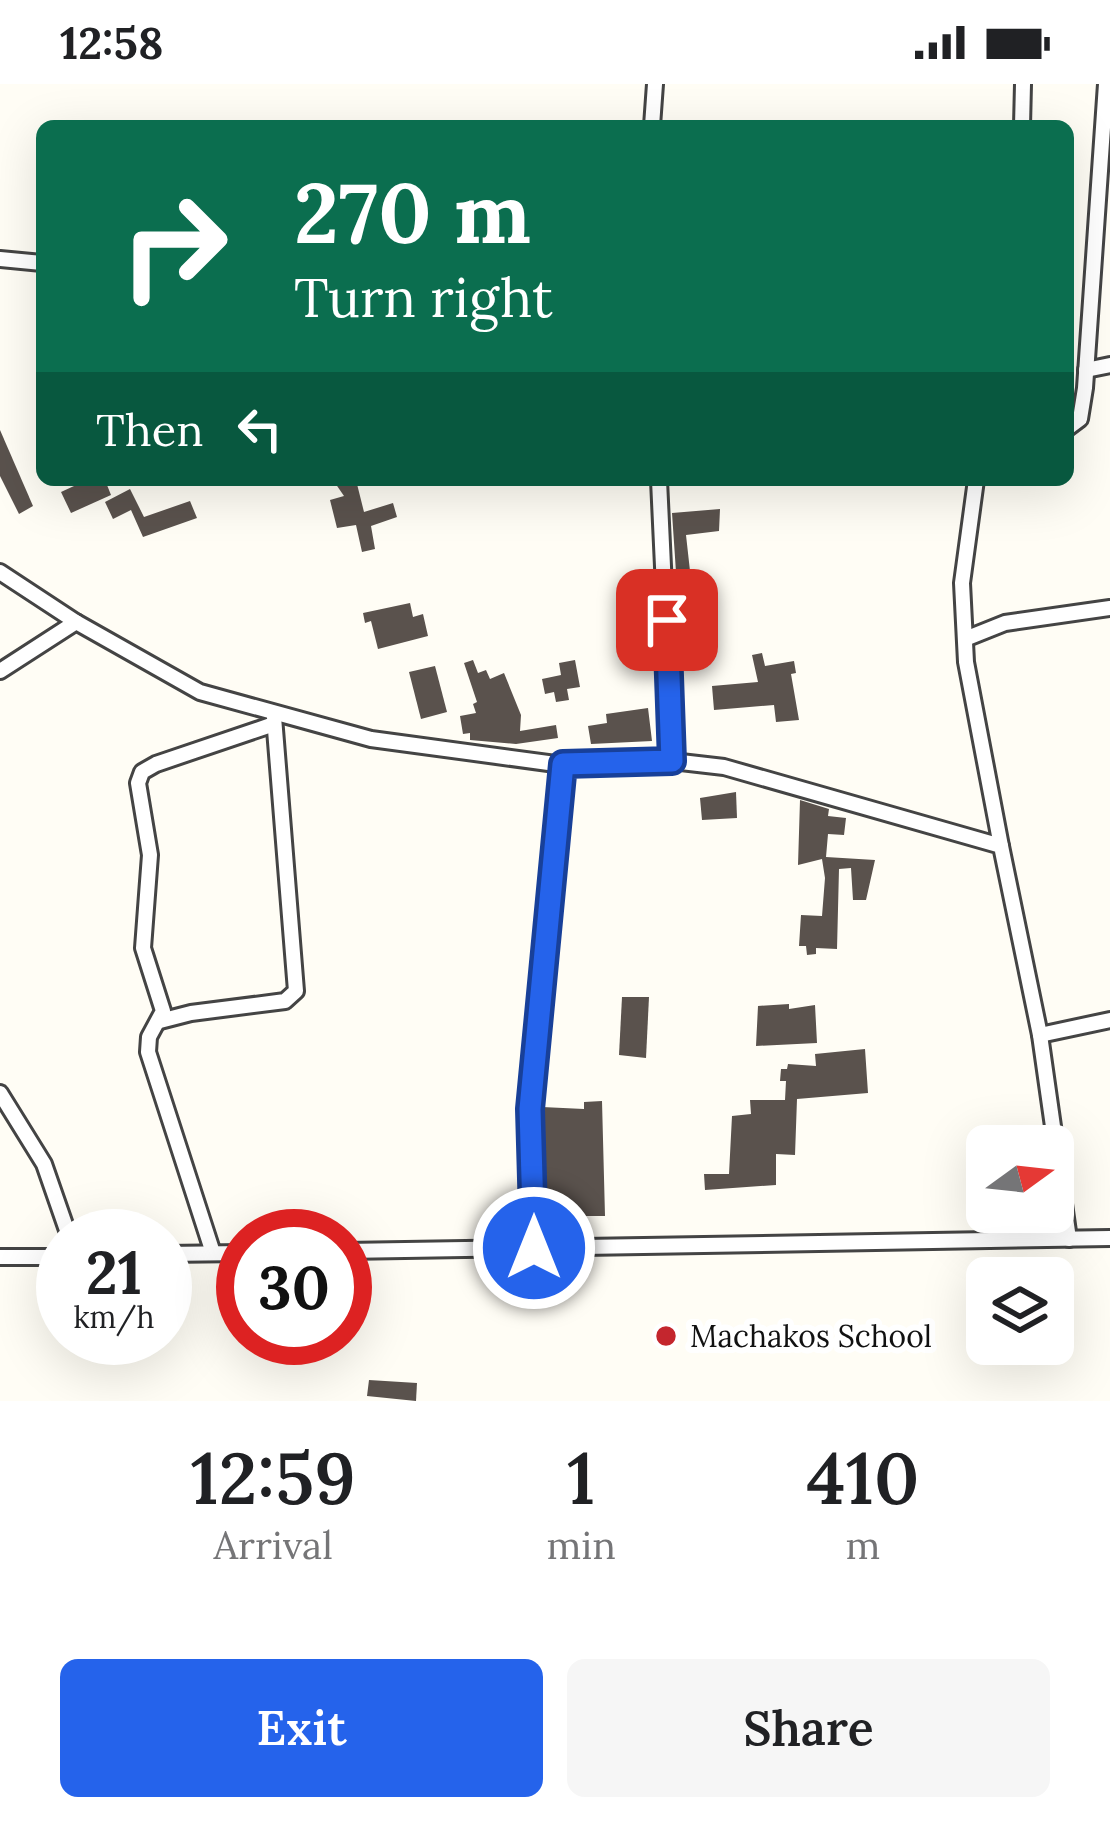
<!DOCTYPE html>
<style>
:root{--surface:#fff;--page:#f6f6f6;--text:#202124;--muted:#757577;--accent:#2563eb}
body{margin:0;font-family:Lora,serif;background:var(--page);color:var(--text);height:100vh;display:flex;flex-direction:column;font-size:45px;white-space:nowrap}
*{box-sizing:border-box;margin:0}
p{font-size:39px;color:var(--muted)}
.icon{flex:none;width:66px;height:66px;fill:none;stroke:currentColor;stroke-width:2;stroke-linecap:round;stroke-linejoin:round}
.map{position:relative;height:1317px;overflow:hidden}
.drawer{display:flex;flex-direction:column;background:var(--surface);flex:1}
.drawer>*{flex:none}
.banner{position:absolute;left:36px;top:36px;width:1038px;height:366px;border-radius:18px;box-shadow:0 12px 48px #0002;background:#0b6e4f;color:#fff;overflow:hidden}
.needle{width:78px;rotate:75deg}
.tools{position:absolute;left:966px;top:1041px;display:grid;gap:24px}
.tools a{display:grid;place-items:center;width:108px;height:108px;border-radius:18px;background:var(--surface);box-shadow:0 12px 48px #0002;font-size:60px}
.speed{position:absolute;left:36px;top:1125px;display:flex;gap:24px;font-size:60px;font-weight:700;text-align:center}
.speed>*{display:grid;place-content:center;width:156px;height:156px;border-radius:50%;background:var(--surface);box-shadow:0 12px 48px #0002;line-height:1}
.speed small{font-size:30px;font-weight:400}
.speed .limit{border:18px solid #d22;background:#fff;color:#111}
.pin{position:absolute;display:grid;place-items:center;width:102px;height:102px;color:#fff;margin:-51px;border-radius:24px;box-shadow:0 6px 18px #0006}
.me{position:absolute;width:132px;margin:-66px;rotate:0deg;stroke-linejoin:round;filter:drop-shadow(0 0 9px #0008)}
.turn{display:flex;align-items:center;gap:42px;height:252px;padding:0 60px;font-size:54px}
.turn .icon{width:156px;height:156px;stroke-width:2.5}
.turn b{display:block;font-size:84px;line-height:102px}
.then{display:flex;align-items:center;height:114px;padding:0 60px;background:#0003;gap:24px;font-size:45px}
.eta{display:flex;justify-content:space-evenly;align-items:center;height:204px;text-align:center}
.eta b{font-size:72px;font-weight:600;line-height:84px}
.primary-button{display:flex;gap:24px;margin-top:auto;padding:24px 60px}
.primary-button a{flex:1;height:138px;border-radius:18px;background:var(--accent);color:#fff;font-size:48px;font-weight:600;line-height:138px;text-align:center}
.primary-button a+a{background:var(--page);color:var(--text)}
.status{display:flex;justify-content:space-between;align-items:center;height:84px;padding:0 60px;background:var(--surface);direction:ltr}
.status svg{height:33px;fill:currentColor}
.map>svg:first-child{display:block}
</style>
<div class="status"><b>12:58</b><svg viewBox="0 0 49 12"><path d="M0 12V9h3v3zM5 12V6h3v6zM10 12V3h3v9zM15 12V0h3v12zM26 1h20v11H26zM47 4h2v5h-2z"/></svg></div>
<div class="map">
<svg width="1110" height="1317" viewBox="0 0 1110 1317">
<rect width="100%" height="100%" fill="#fffdf5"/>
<g fill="#5a524d">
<polygon points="0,346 33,422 19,430 0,392"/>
<polygon points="87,396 105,396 111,411 71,429 61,408"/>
<polygon points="333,396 356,396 364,428 393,419 397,433 371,442 375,465 362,468 356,441 337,444 330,416 344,412"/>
<polygon points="130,405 144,433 190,417 197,434 143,453 131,426 113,435 105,418"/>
<polygon points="720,425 719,447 686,451 690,487 676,488 672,429"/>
<polygon points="410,519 413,533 423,530 428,552 378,565 371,537 365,539 363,529"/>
<polygon points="762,569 765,582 794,577 796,589 791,590 799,636 776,638 774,621 714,626 712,602 758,598 752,571"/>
<polygon points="473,576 478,589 486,586 490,595 504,589 521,631 520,647 556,641 558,654 516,660 470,656 470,649 463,650 460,632 476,629 473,620 477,618 464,579"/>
<polygon points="575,576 580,603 567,605 569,616 556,618 554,608 545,610 542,595 561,591 559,579"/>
<polygon points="435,582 447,628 421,635 409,588"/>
<polygon points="648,624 652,657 591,660 588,642 607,639 606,630"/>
<polygon points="736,708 737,734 702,736 700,714"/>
<polygon points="800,716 829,725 828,732 846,734 844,751 828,750 826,773 875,776 866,816 853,816 851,784 839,785 837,865 816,864 816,870 807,871 806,862 799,862 801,831 822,832 825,794 822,775 798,781"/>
<polygon points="622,913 649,913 646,974 619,971"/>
<polygon points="789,920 789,925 815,921 817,959 756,962 758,922"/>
<polygon points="865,965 868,1009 797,1015 795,1071 776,1070 776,1101 705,1106 704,1090 729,1090 732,1032 751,1030 750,1016 785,1016 786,997 780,997 781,985 787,985 788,980 816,982 815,970"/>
<polygon points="602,1017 605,1132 544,1132 542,1023 584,1025 584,1018"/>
<polygon points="369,1296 417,1299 416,1317 367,1312"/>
</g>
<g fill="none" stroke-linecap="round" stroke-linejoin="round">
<g stroke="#444" stroke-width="20">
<g id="minor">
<polyline points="652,42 655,0"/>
<polyline points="1022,42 1023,0"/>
<polyline points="0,175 42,179"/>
<polyline points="1086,286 1110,281"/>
<polyline points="1068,344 1080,335 1085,304 1106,0"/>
<polyline points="659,396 672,677"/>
<polyline points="976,396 962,499 966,578 1001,762"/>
<polyline points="0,488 76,538 200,608 371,655 563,681 672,677 724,683 1001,762 1040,951 1069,1155"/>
<polyline points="965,555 1005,539 1110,524"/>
<polyline points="0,587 76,538"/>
<polyline points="160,937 191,929 285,917 296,907 274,633"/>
<polyline points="1040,951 1110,936"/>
<polyline points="0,1009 44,1080 69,1152"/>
<polyline points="534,1164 530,1025 563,681"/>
<polyline points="345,1167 1110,1154"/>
<polyline points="213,1169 148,968 149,953 163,927 143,864 150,771 138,699 142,688 156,680 274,640"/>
<polyline points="165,1170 243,1169"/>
<polyline points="0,1173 63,1173"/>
</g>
</g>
<use href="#minor" stroke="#fff" stroke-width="14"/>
</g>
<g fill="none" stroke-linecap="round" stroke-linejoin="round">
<g stroke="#184099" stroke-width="30">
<polyline id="route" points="534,1164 530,1025 563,680 672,677 667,536"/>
</g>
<use href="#route" stroke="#2563eb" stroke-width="21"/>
</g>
<circle fill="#c4262e" stroke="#fff" stroke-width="4.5" cx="666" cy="1252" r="12"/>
<g text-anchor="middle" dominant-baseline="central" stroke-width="12" stroke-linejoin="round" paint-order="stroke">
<g font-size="30" fill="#111" stroke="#fff" text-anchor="start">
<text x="690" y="1252">Machakos School</text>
</g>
</g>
</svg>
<div class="tools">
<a><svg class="needle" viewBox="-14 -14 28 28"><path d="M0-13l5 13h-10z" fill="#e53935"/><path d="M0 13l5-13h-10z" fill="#757577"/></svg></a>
<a><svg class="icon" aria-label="layers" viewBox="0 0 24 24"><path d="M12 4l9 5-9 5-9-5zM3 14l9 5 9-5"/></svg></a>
</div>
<div class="speed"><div>21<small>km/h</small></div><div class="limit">30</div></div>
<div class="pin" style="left:667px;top:536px;background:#d93025"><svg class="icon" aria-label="arrive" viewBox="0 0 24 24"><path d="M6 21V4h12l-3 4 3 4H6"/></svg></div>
<svg class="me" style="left:534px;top:1164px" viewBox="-20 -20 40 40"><circle r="17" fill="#2563eb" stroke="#fff" stroke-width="3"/><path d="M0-11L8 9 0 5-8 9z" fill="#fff"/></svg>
<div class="banner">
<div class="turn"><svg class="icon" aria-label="right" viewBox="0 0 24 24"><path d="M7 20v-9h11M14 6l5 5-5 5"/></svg><div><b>270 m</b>Turn right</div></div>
<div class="then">Then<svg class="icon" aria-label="left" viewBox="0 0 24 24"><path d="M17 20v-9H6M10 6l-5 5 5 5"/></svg></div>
</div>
</div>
<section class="drawer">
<div class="eta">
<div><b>12:59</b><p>Arrival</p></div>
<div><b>1</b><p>min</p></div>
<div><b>410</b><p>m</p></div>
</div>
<div class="primary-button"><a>Exit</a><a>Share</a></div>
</section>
